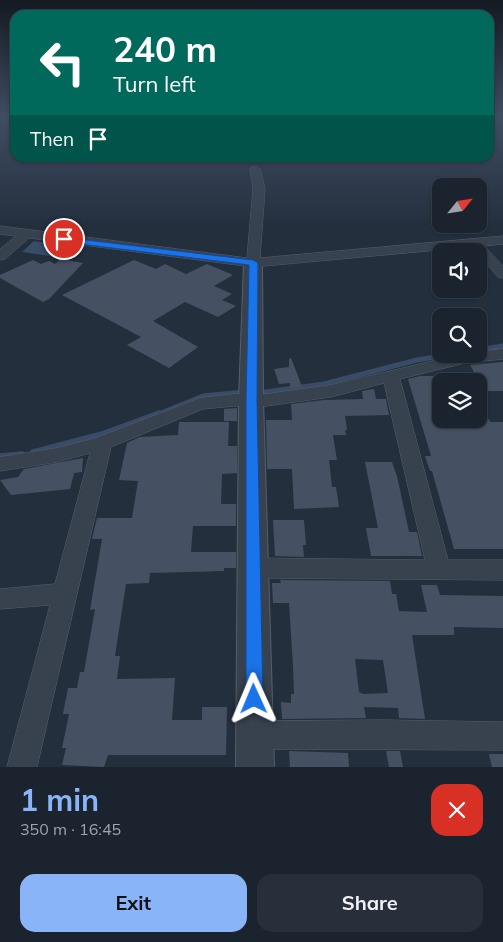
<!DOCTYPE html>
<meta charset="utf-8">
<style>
:root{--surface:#1b232e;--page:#282f3a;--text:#f1f3f6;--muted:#a0a4aa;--line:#39404a;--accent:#8ab4f8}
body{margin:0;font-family:Mulish,sans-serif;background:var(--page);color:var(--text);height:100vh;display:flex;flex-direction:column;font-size:19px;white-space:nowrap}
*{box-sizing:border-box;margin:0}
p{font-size:16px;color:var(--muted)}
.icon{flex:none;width:28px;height:28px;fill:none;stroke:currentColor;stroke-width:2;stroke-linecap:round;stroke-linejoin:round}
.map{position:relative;height:767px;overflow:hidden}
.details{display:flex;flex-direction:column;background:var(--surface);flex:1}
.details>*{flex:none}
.top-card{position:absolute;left:10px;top:10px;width:484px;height:152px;border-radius:15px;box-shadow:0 1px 4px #0004,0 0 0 1px var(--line);background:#00695c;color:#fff;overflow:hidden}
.needle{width:32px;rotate:60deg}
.buttons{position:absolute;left:432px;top:178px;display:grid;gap:10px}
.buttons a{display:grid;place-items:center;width:55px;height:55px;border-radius:10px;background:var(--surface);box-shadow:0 1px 4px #0004,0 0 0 1px var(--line);font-size:25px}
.pin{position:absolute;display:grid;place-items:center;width:42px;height:42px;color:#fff;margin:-21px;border:2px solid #fff;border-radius:50%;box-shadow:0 1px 5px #0007}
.me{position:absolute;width:55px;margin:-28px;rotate:359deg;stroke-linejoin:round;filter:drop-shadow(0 0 4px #0008)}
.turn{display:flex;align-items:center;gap:18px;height:105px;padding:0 20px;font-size:22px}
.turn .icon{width:65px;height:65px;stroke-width:2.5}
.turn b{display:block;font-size:35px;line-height:42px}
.then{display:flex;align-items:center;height:48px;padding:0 20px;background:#0003;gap:10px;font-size:19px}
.round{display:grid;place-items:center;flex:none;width:52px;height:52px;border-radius:15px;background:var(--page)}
.overview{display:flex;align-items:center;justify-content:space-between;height:85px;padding:0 20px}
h1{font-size:30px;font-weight:700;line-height:38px;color:var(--accent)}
.action{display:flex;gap:10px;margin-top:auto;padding:10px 20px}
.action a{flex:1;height:58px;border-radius:15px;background:var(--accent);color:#111;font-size:20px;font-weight:700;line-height:58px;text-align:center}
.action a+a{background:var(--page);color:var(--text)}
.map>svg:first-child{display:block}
</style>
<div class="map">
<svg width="503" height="767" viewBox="0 0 503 767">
<rect width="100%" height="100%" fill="#242f3e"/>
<polygon fill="#394c67" points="34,241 75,247 64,258 22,252"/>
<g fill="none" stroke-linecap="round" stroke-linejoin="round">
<g stroke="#394c67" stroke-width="5">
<polyline points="479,350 503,346"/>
<polyline points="258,393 324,384 417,360 453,354"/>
<polyline points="156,415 203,396 244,392"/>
</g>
<g stroke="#394c67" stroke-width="5.5">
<polyline points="33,452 102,434 159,413"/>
<polyline points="0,456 22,454"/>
</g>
</g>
<g fill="#455162" fill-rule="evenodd">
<polygon points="60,259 83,263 49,299 43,302 0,278 0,275 33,260 41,264 49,261 55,264"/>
<polygon points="134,260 156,269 165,264 186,274 207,264 233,275 214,286 232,294 222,300 236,306 218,317 185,302 153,321 198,347 169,368 127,345 141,337 62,295"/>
<polygon points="291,358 298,376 302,387 290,389 290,383 279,384 274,369 289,367 289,359"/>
<polygon points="503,362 503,391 481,391 479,381 470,365"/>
<polygon points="420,376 441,376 441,421 489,419 490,422 503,422 503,549 454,549 432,471 430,471 425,456 431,456 408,379"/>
<polygon points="374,389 376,399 386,399 389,415 345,416 347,430 345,430 346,435 333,435 337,460 329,460 332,487 336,487 339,507 294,509 292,469 267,469 266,420 292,420 291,404 324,400 363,399 362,391"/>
<polygon points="237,408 237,421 224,421 224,409"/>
<polygon points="179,422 229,422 228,446 237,446 237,473 222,474 221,504 236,504 236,526 193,526 191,552 236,552 236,568 224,568 224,571 150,573 149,583 126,584 115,656 120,656 117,679 175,678 172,720 202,720 202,707 227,707 226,755 108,755 104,767 62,765 66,748 62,748 69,714 63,714 68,688 77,688 80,672 84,672 95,609 90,610 102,539 92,539 97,518 132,518 138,481 119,480 127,443 140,437 178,435"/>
<polygon points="83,458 82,472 74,473 70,489 11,495 0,480 18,477 24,469"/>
<polygon points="365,462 392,462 397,476 409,532 417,532 422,556 371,556 366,528 378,528"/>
<polygon points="273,520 304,520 306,545 303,545 304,557 275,556"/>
<path d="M280,580L390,581L392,594H396L399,611L427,612L421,585H437L440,595L503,596V628L454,627V635H412L425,719L399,718L398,708L364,707L366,718L282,719L281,702L291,703V694H294L293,666L289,603H273L272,583H281ZM355,659L383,660L388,693L363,694L359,692Z"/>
<polygon points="289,751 348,753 349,767 290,767"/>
<polygon points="386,751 400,751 403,767 389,767"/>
<polygon points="489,754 503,754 503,767 492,767"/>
</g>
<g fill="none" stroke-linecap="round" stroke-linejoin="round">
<g stroke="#565f6c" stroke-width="1">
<g id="minor">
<polygon points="255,166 260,169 265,189 260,258 503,236 503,244 484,246 503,266 503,278 498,277 479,255 479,251 475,251 471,247 253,267 29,238 5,259 0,260 0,249 16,236 0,234 0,226 247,258 253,189 250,169"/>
<polygon points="503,349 503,359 465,363 400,379 448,560 503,560 503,580 253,578 245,575 241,568 245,561 253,558 425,560 384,383 331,397 266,406 234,406 203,409 111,447 37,767 7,767 50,605 0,609 0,589 55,584 90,453 57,462 0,471 0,457 57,448 96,438 200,398 234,394 266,394 331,385 462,354 479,354 479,352"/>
<polygon points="384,720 503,722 503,750 255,749 245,745 241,735 245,725 255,721"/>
</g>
</g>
<g stroke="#565f6c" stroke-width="2">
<polygon id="tertiary" points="253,258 259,259 262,263 263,399 274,767 236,767 239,399 244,263 247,259"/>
</g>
<use href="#minor" fill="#38414e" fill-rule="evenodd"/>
<use href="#tertiary" fill="#38414e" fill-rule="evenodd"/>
</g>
<linearGradient id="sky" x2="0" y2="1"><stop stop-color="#141a22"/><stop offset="0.52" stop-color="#3f4d63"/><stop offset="1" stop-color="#3f4d63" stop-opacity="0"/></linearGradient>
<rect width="503" height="225" fill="url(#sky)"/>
<polygon fill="#1a73e8" stroke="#114b97" points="61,237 253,260 258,263 257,400 263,699 261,705 254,708 248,705 246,699 246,400 249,265 64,242 60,239"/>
</svg>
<div class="buttons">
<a><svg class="needle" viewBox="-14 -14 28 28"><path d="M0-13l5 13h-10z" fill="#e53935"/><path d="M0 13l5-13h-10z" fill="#a0a4aa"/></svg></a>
<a><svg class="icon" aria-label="sound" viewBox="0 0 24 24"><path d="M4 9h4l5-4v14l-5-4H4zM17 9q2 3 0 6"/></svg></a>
<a><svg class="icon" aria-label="search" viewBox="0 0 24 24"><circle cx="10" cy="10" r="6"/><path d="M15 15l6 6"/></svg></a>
<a><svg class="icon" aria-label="layers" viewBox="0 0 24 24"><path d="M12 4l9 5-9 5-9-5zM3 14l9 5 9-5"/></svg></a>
</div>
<div class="pin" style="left:64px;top:239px;background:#d93025"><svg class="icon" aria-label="arrive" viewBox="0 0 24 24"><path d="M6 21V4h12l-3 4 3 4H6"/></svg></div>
<svg class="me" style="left:254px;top:699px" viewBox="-20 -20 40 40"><path d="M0-17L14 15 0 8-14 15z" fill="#1a73e8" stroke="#fff" stroke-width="4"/></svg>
<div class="top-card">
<div class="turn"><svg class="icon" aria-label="left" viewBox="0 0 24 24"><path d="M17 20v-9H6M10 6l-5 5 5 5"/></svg><div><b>240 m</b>Turn left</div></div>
<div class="then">Then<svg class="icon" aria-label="arrive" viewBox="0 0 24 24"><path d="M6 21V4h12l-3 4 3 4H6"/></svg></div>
</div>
</div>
<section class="details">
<div class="overview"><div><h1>1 min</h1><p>350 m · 16:45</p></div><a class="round" style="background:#d93025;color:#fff"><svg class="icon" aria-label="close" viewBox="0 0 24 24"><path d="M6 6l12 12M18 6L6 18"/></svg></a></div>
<div class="action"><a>Exit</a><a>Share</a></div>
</section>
